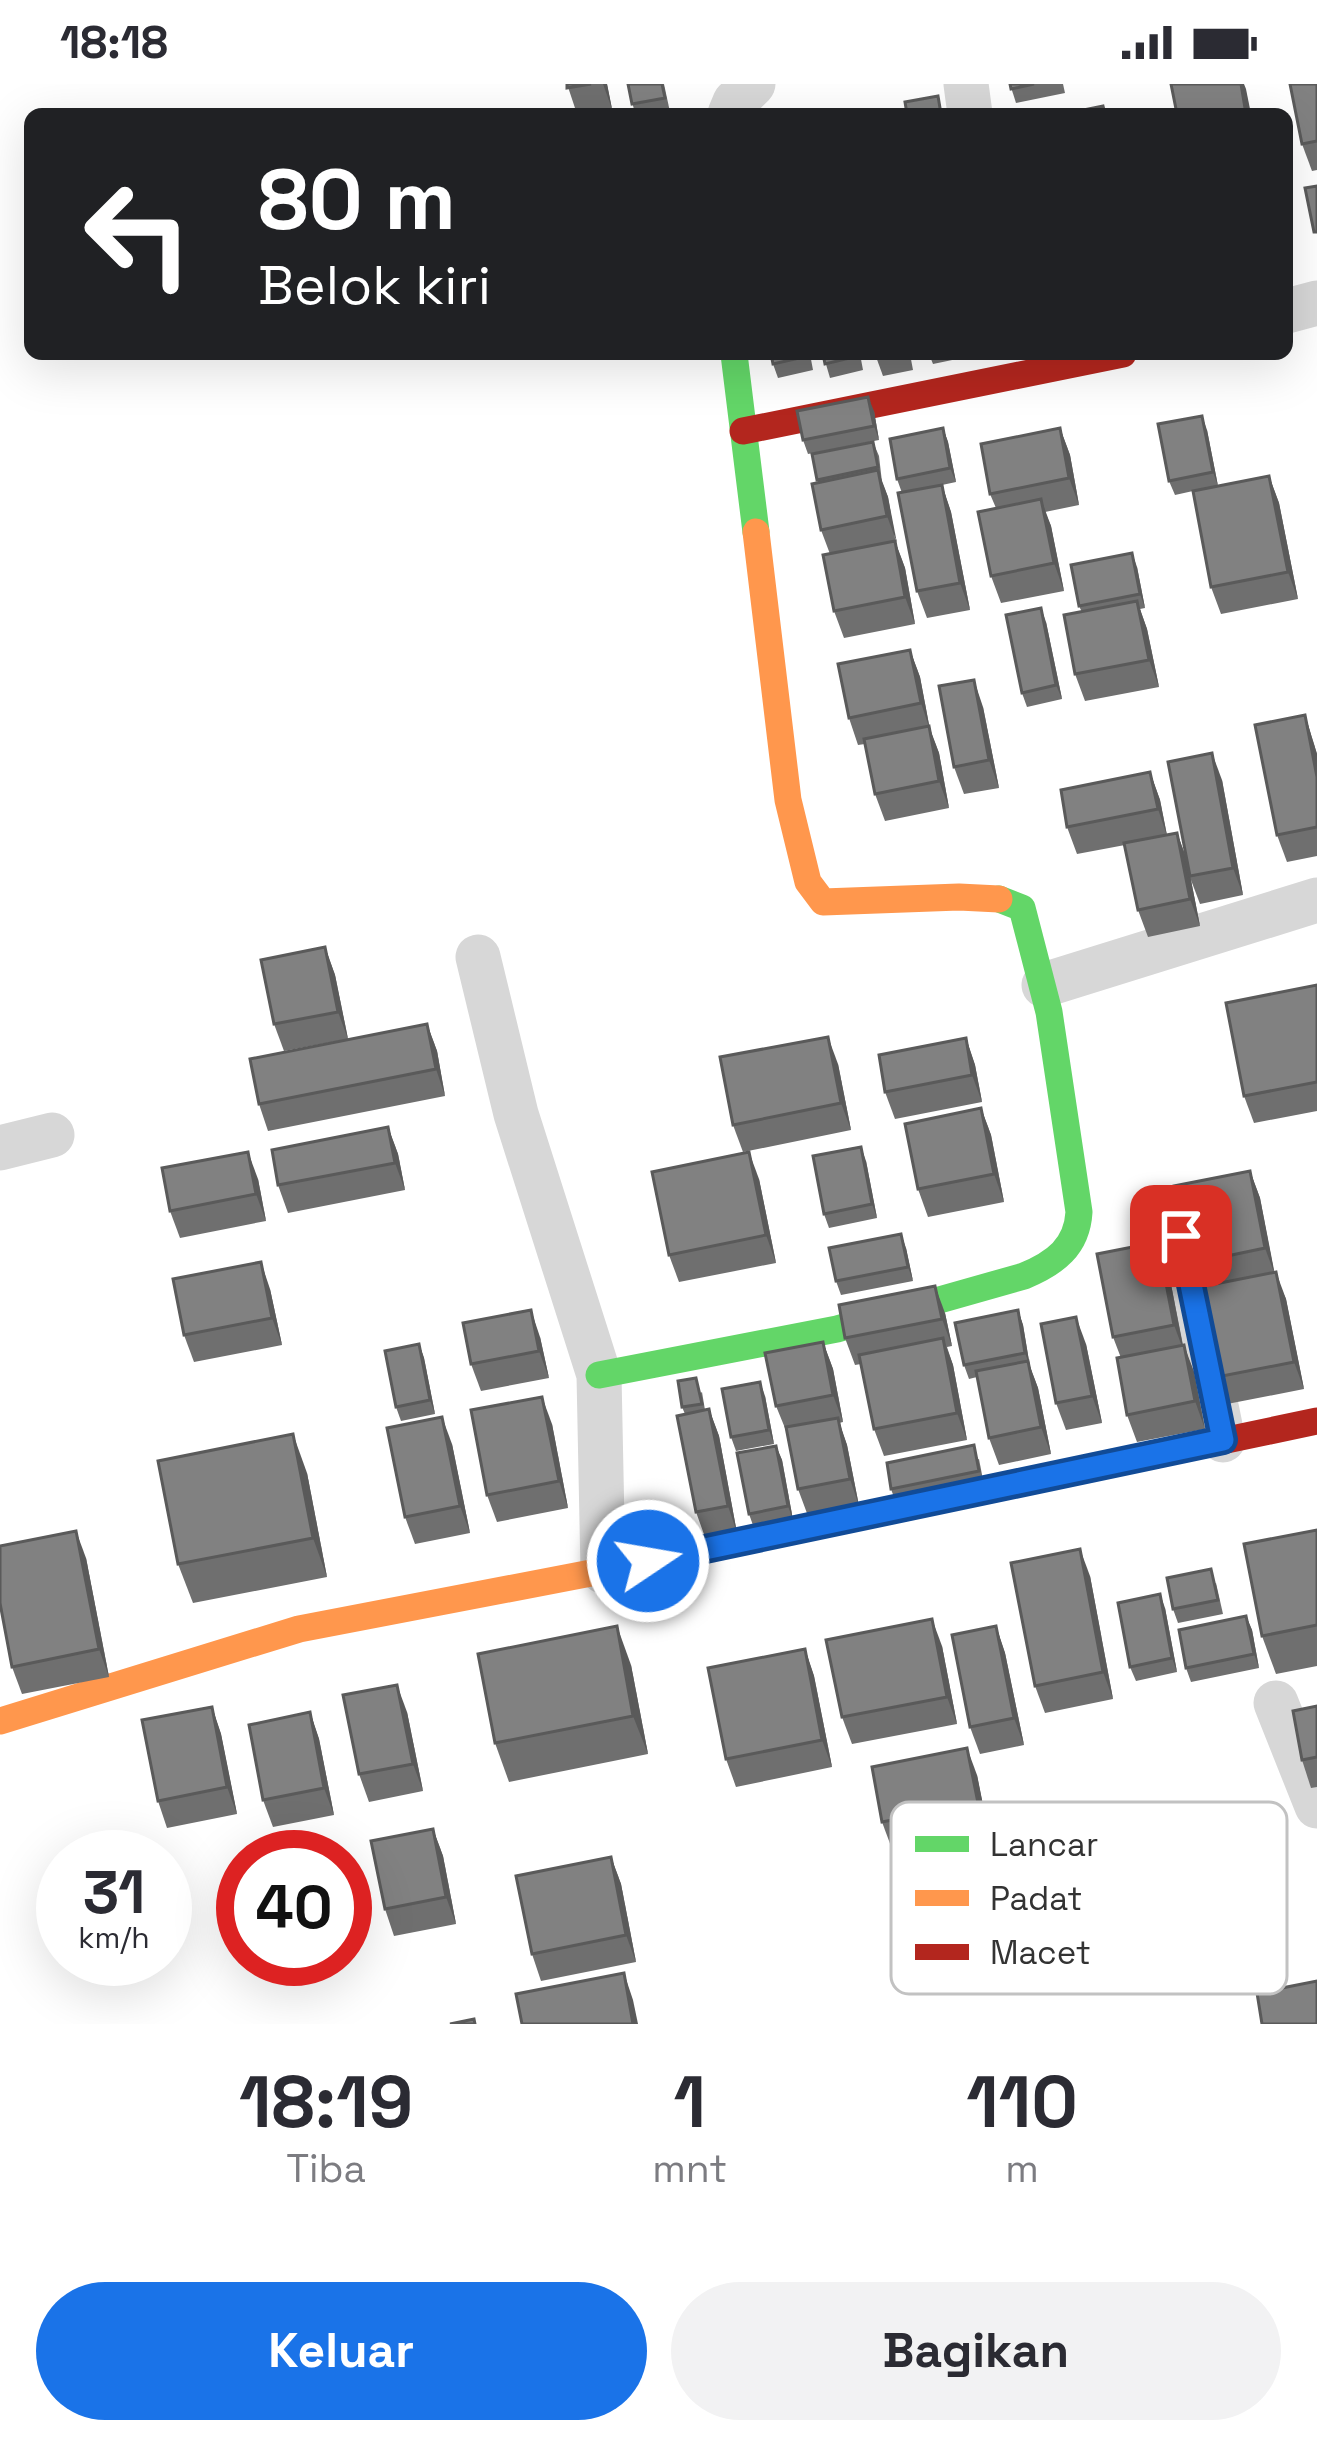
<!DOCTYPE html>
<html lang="id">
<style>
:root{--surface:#fff;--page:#f2f2f3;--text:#2b2b33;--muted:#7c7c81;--accent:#1a73e8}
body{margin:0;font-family:"Space Grotesk",sans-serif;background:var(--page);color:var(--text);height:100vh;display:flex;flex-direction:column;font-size:45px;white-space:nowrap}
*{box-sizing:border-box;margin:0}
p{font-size:39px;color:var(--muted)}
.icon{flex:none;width:66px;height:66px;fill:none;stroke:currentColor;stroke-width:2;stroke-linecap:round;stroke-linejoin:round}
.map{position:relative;height:1940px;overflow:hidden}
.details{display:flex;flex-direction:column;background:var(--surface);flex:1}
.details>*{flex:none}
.guide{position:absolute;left:24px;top:24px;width:1269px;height:252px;border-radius:18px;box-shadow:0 12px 48px #0002;background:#202124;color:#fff;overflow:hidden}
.speed{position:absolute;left:36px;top:1746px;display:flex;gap:24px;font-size:60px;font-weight:700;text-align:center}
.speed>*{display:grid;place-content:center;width:156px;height:156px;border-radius:50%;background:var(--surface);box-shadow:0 12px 48px #0002;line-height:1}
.speed small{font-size:30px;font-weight:400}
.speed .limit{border:18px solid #d22;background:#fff;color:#111}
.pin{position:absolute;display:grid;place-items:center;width:102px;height:102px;color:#fff;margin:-51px;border-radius:24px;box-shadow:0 6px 18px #0006}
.me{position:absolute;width:132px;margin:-66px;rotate:78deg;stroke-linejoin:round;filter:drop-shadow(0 0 9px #0008)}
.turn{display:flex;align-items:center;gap:42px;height:252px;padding:0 36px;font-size:54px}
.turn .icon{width:156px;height:156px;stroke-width:2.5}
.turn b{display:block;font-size:84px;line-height:102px}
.eta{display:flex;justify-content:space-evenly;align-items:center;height:204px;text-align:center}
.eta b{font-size:72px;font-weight:800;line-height:84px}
.action{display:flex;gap:24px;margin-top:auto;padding:24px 36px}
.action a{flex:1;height:138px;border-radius:72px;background:var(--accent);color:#fff;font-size:48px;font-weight:800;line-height:138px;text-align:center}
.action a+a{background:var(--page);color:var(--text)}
.status{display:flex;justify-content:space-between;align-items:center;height:84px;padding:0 60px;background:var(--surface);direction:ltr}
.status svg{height:33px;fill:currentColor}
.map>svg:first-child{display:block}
</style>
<div class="status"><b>18:18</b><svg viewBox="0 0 49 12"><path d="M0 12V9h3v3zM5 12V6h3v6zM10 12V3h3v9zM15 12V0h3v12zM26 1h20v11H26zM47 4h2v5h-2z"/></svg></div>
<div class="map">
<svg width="1317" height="1940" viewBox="0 0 1317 1940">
<rect width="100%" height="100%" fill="#fff"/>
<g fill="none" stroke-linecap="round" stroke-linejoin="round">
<g stroke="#d7d7d7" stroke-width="45">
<polyline points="966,0 970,30"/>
<polyline points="730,30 735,18 753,0"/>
<polyline points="1287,227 1317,219"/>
<polyline points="478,873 516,1030 599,1291 603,1487"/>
<polyline points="1044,901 1317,816"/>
<polyline points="0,1064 52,1051"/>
<polyline points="1181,1152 1223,1356"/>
<polyline points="1276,1619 1317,1722"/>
</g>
<g stroke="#63d668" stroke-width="27">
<polyline points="734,270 756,448"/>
<path d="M599,1291L837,1245L1024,1192C1055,1179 1077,1163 1079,1128L1049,928L1022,824L999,815"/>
</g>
<g stroke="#ff974d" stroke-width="27">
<polyline points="756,448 788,716 808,798 823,818 959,813 999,815"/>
<polyline points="0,1637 299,1545 617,1484"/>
</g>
<g stroke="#b3261e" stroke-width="27">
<polyline points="743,347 1123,270"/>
<polyline points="617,1484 1317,1337"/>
</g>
</g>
<g fill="#6f6f6f">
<polygon points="567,0 607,0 612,25 577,30"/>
<polygon points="628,0 664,0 670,28 658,30 635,30"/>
<polygon points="1010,0 1063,0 1065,9 1016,19"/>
<polygon points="1317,0 1317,86 1312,87 1302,60"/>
<polygon points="810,270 813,286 778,294 773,280"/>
<polygon points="823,270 860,270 863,286 830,294"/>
<polygon points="875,270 910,270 913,286 883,292"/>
<polygon points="929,270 981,270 933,280"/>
<polygon points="874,327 879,356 808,370 803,356"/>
<polygon points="943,344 948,358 956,398 942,401 951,428 970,526 927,534 917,507 902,409 897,395"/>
<polygon points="1060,344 1070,371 1079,421 1045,428 1051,442 1064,507 1001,519 991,492 996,424 990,410"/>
<polygon points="1207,346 1218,402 1269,392 1279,419 1298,515 1221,530 1211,503 1193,407 1175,411 1169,397"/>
<polygon points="873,358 879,372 882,398 888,413 896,460 905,484 915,540 844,554 834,527 830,470 821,446 818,399 812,370"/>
<polygon points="1137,483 1145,524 1140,525 1147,545 1159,603 1085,617 1075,590 1082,528 1079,522"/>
<polygon points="1046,538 1062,615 1027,623 1022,609"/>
<polygon points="910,566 920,593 930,646 939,669 949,724 885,737 875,710 865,660 858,661 849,634"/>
<polygon points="983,623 999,704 964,710 954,683"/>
<polygon points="1305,631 1317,670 1317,772 1287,778 1277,751"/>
<polygon points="1150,688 1160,716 1167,751 1177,749 1186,773 1222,696 1243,811 1200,820 1191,796 1200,842 1148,853 1138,826 1125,761 1077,770 1067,743"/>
<polygon points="325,863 335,891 348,955 284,967 274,940"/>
<polygon points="1317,901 1317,1027 1254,1039 1244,1012"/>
<polygon points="427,940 437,967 445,1012 268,1047 259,1020"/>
<polygon points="966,954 975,981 982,1018 895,1035 885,1008"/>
<polygon points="838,980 851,1046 743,1068 733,1041"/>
<polygon points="981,1024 991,1051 1004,1118 928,1133 918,1105"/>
<polygon points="388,1043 398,1070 405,1106 288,1129 278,1101"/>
<polygon points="866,1077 877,1134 829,1144 824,1130"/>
<polygon points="1250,1087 1260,1114 1274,1188 1286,1215 1304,1305 1222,1321 1212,1294 1198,1203 1189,1180"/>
<polygon points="258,1095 266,1137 180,1154 170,1127"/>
<polygon points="759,1095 776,1179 679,1198 669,1171"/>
<polygon points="1158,1158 1168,1185 1183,1261 1194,1288 1205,1345 1137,1358 1127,1331 1121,1274 1113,1253"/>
<polygon points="906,1164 913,1197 841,1211 836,1197"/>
<polygon points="270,1205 282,1261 194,1278 184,1251"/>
<polygon points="1018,1226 1023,1241 1030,1283 1038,1304 1051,1370 999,1381 989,1354 977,1293 969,1295 964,1281"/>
<polygon points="945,1229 952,1262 947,1263 953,1281 967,1356 884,1372 874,1345 861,1280 855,1281 845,1254"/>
<polygon points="540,1253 549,1294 481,1307 471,1280"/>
<polygon points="823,1258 833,1285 843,1338 839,1339 847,1361 859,1422 808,1432 798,1405 787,1349 776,1322"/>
<polygon points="419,1260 424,1274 435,1330 401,1337 396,1323"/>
<polygon points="1086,1260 1102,1339 1066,1346 1056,1319"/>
<polygon points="702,1308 705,1326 709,1325 719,1352 737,1449 706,1456 696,1428 685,1330 682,1323"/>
<polygon points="765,1312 774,1360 736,1367 731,1353"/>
<polygon points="552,1340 568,1424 497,1438 487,1411"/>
<polygon points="452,1360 470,1449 415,1460 405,1433"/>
<polygon points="776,1362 782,1376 793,1436 754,1444 749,1430"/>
<polygon points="979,1375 984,1401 896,1419 891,1405"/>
<polygon points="307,1389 327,1493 193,1519 178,1480"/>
<polygon points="1317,1446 1317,1582 1276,1590 1262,1552"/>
<polygon points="86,1474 109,1593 22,1610 12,1583"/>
<polygon points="1090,1492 1113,1615 1045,1629 1035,1602"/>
<polygon points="1216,1499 1223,1530 1178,1539 1173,1525"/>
<polygon points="1165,1524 1177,1588 1136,1597 1130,1583"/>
<polygon points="1246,1532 1252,1546 1259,1584 1191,1598 1186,1584"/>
<polygon points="996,1542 1005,1569 1024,1661 980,1670 970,1643"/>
<polygon points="942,1562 957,1640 852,1660 842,1633"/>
<polygon points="805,1565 814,1592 832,1683 736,1703 726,1675"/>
<polygon points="631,1581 648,1670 509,1698 495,1659"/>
<polygon points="1317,1622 1317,1703 1311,1704 1302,1676"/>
<polygon points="212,1623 221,1650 237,1730 167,1744 158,1717"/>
<polygon points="310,1628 319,1655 334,1731 273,1743 263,1716"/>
<polygon points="407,1628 423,1707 369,1718 359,1690"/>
<polygon points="977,1691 988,1746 892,1765 882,1738"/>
<polygon points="433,1745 443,1772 456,1840 394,1852 385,1825"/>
<polygon points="611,1773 621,1800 636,1878 541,1897 532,1870"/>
</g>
<g fill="#5a5a5a">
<polygon points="603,0 607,0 612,25"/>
<polygon points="1241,0 1244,0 1246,5 1251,30 1246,30"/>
<polygon points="868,313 874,327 879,356 874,342"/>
<polygon points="1202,332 1207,346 1218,402 1213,388"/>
<polygon points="943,344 948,358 956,398 950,384"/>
<polygon points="1060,344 1070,371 1079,421 1069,394"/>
<polygon points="878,386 888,413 897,459 887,432"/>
<polygon points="1269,392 1279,419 1298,515 1288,488"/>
<polygon points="942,401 951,428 970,526 960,499"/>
<polygon points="1041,415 1051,442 1064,507 1054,479"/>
<polygon points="895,457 905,484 915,540 905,513"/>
<polygon points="1132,469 1137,483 1145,524 1140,510"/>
<polygon points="1137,517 1147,545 1159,603 1149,576"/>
<polygon points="1041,524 1046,538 1062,615 1056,601"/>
<polygon points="910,566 920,593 930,646 921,619"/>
<polygon points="974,596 983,623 999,704 989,676"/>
<polygon points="1305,631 1317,670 1317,693"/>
<polygon points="929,642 939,669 949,724 939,697"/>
<polygon points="1212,669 1222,696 1243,811 1233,784"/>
<polygon points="1150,688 1160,716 1167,752 1158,725"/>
<polygon points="1177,749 1187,776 1200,842 1190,815"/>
<polygon points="325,863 335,891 348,955 338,928"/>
<polygon points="427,940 437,967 445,1012 436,985"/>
<polygon points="828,953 838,980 851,1046 841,1019"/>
<polygon points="966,954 975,981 982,1018 972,991"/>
<polygon points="981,1024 991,1051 1004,1118 994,1090"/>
<polygon points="388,1043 398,1070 405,1106 395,1079"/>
<polygon points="861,1063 866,1077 877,1134 872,1120"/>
<polygon points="248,1068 258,1095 266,1137 256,1110"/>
<polygon points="749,1068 759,1095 776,1179 766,1151"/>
<polygon points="1250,1087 1260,1114 1275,1191 1265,1164"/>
<polygon points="901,1150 906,1164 913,1197 908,1183"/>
<polygon points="1158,1158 1168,1185 1184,1268 1174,1241"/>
<polygon points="261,1178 270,1205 282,1261 272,1234"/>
<polygon points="1276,1188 1286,1215 1304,1305 1294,1278"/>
<polygon points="935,1202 945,1229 952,1262 942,1235"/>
<polygon points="531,1226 540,1253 549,1294 539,1267"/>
<polygon points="1018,1226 1023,1241 1030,1283 1025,1269"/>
<polygon points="1076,1233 1086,1260 1102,1339 1092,1312"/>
<polygon points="943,1254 953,1281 967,1356 957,1329"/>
<polygon points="823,1258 833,1285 843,1338 833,1311"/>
<polygon points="419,1260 424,1274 435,1330 430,1316"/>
<polygon points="1184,1261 1194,1288 1205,1345 1195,1317"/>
<polygon points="1028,1277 1038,1304 1051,1370 1041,1343"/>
<polygon points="760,1298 765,1312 774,1360 769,1346"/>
<polygon points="542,1313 552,1340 568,1424 559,1397"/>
<polygon points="709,1325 719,1352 737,1449 728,1422"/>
<polygon points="442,1333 452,1360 470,1449 460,1422"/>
<polygon points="838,1334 847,1361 859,1422 850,1395"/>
<polygon points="293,1350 307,1389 327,1493 313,1454"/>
<polygon points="776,1362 782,1376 793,1436 788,1422"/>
<polygon points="76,1447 86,1474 109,1593 99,1565"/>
<polygon points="1080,1465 1090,1492 1113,1615 1103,1588"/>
<polygon points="1160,1510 1165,1524 1177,1588 1172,1574"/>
<polygon points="1246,1532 1252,1546 1259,1584 1254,1570"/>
<polygon points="932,1535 942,1562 957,1640 947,1613"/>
<polygon points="617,1542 631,1581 648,1670 633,1632"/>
<polygon points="996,1542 1005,1569 1024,1661 1014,1634"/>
<polygon points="805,1565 814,1592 832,1683 822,1656"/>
<polygon points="397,1601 407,1628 423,1707 413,1680"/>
<polygon points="212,1623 221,1650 237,1730 227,1703"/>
<polygon points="310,1628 319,1655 334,1731 324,1704"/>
<polygon points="967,1664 977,1691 988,1746 978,1719"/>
<polygon points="433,1745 443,1772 456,1840 446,1813"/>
<polygon points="611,1773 621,1800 636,1878 626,1851"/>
<polygon points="624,1889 633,1916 638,1940 633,1940"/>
</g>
<g fill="#818181" stroke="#5a5a5a" stroke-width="3">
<polygon points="567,0 591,0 567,4"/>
<polygon points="628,0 662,0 665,14 632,20"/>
<polygon points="1010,0 1034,0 1011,5"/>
<polygon points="1171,0 1241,0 1246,30 1177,30"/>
<polygon points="1290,0 1317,0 1317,57 1302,60"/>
<polygon points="938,12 941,30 907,30 905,18"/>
<polygon points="1103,22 1105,30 1064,30"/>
<polygon points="1317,102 1317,148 1314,148 1305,104"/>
<polygon points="771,270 808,270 808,272 773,280"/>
<polygon points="823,270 857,270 858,272 825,280"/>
<polygon points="868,313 874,342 803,356 797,327"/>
<polygon points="1202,332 1213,388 1169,397 1158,340"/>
<polygon points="943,344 950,384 897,395 890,355"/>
<polygon points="1060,344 1069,394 990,410 981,360"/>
<polygon points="873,358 878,383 817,396 812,370"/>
<polygon points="878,386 887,432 821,446 812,400"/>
<polygon points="1269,392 1288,488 1211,503 1193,407"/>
<polygon points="942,401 960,499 917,507 898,409"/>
<polygon points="1041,415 1054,479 991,492 978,428"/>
<polygon points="895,457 905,513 834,527 823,471"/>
<polygon points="1132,469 1140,510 1079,522 1071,481"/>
<polygon points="1137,517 1149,576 1075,590 1064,531"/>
<polygon points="1041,524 1056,601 1022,609 1006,531"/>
<polygon points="910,566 921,619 849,634 838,580"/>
<polygon points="974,596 989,676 954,683 939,602"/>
<polygon points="1305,631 1317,693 1317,743 1277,751 1255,641"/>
<polygon points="929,642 939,697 875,710 864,655"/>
<polygon points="1212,669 1233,784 1190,792 1168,678"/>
<polygon points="1150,688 1158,725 1067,743 1061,706"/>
<polygon points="1177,749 1190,815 1138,826 1124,759"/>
<polygon points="325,863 338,928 274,940 261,876"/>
<polygon points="1317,901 1317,998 1244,1012 1226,919"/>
<polygon points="427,940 436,985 259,1020 250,975"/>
<polygon points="828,953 841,1019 733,1041 720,973"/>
<polygon points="966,954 972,991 885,1008 879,971"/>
<polygon points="981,1024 994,1090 918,1105 905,1040"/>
<polygon points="388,1043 395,1079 278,1101 272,1066"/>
<polygon points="861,1063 872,1120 824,1130 813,1072"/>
<polygon points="248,1068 256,1110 170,1127 162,1084"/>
<polygon points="749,1068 766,1151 669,1171 652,1088"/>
<polygon points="1250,1087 1265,1164 1189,1180 1174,1102"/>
<polygon points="901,1150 908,1183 836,1197 829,1164"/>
<polygon points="1158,1158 1174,1241 1113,1253 1097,1170"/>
<polygon points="261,1178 272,1234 184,1251 173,1195"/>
<polygon points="1276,1188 1294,1278 1212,1294 1195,1204"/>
<polygon points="935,1202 942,1235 845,1254 839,1221"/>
<polygon points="531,1226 539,1267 471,1280 463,1239"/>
<polygon points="1018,1226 1025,1269 964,1281 955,1239"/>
<polygon points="1076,1233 1092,1312 1056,1319 1041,1240"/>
<polygon points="943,1254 957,1329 874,1345 859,1271"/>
<polygon points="823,1258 833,1311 776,1322 765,1269"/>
<polygon points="419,1260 430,1316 396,1323 385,1267"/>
<polygon points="1184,1261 1195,1317 1127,1331 1117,1274"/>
<polygon points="1028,1277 1041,1343 989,1354 976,1287"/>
<polygon points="696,1294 702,1320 682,1323 678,1297"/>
<polygon points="760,1298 769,1346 731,1353 722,1305"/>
<polygon points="542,1313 559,1397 487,1411 471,1326"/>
<polygon points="709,1325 728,1422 696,1428 677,1332"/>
<polygon points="442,1333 460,1422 405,1433 387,1344"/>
<polygon points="838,1334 850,1395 798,1405 786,1343"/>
<polygon points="293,1350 313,1454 178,1480 158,1377"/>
<polygon points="974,1361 979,1387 891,1405 887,1379"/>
<polygon points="776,1362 788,1422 749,1430 737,1369"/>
<polygon points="1317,1446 1317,1541 1262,1552 1244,1460"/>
<polygon points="76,1447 99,1565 12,1583 0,1519 0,1462"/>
<polygon points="1080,1465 1103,1588 1035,1602 1011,1479"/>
<polygon points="1211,1485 1218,1516 1173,1525 1167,1494"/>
<polygon points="1160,1510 1172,1574 1130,1583 1118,1519"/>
<polygon points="1246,1532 1254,1570 1186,1584 1179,1546"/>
<polygon points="932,1535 947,1613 842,1633 826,1556"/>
<polygon points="617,1542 633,1632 495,1659 478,1570"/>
<polygon points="996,1542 1014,1634 970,1643 952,1551"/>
<polygon points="805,1565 822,1656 726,1675 708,1584"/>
<polygon points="397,1601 413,1680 359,1690 343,1611"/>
<polygon points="1317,1622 1317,1673 1302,1676 1293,1627"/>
<polygon points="212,1623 227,1703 158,1717 142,1636"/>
<polygon points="310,1628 324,1704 263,1716 249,1641"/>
<polygon points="967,1664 978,1719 882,1738 872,1683"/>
<polygon points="433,1745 446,1813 385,1825 371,1757"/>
<polygon points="611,1773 626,1851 532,1870 516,1792"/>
<polygon points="624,1889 633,1940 522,1940 516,1910"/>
<polygon points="1317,1897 1317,1940 1262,1940 1257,1909"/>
<polygon points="474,1935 475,1940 450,1940"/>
</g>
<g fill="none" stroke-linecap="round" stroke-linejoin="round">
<g stroke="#114b97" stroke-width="30">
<polyline id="route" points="648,1477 1223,1356 1181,1152"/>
</g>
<use href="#route" stroke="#1a73e8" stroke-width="21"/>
</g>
<rect x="891" y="1718" width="396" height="192" rx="18" fill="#fff" stroke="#c2c2c2" stroke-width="3"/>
<rect x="915" y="1752" width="54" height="16" fill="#63d668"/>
<rect x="915" y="1806" width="54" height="16" fill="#ff974d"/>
<rect x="915" y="1860" width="54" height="16" fill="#b3261e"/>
<g font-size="33" fill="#333">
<text x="990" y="1772">Lancar</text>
<text x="990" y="1826">Padat</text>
<text x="990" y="1880">Macet</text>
</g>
</svg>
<div class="speed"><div>31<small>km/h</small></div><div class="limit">40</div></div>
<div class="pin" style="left:1181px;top:1152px;background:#d93025"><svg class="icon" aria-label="arrive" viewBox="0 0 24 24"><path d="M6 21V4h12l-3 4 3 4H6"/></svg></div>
<svg class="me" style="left:648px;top:1477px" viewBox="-20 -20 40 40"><circle r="17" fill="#1a73e8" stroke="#fff" stroke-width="3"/><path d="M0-11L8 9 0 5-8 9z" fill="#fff"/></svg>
<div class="guide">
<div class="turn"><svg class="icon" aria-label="left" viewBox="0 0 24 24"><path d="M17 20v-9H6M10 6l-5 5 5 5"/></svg><div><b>80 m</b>Belok kiri</div></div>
</div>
</div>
<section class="details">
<div class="eta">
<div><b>18:19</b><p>Tiba</p></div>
<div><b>1</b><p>mnt</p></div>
<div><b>110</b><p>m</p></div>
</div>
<div class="action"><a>Keluar</a><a>Bagikan</a></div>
</section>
